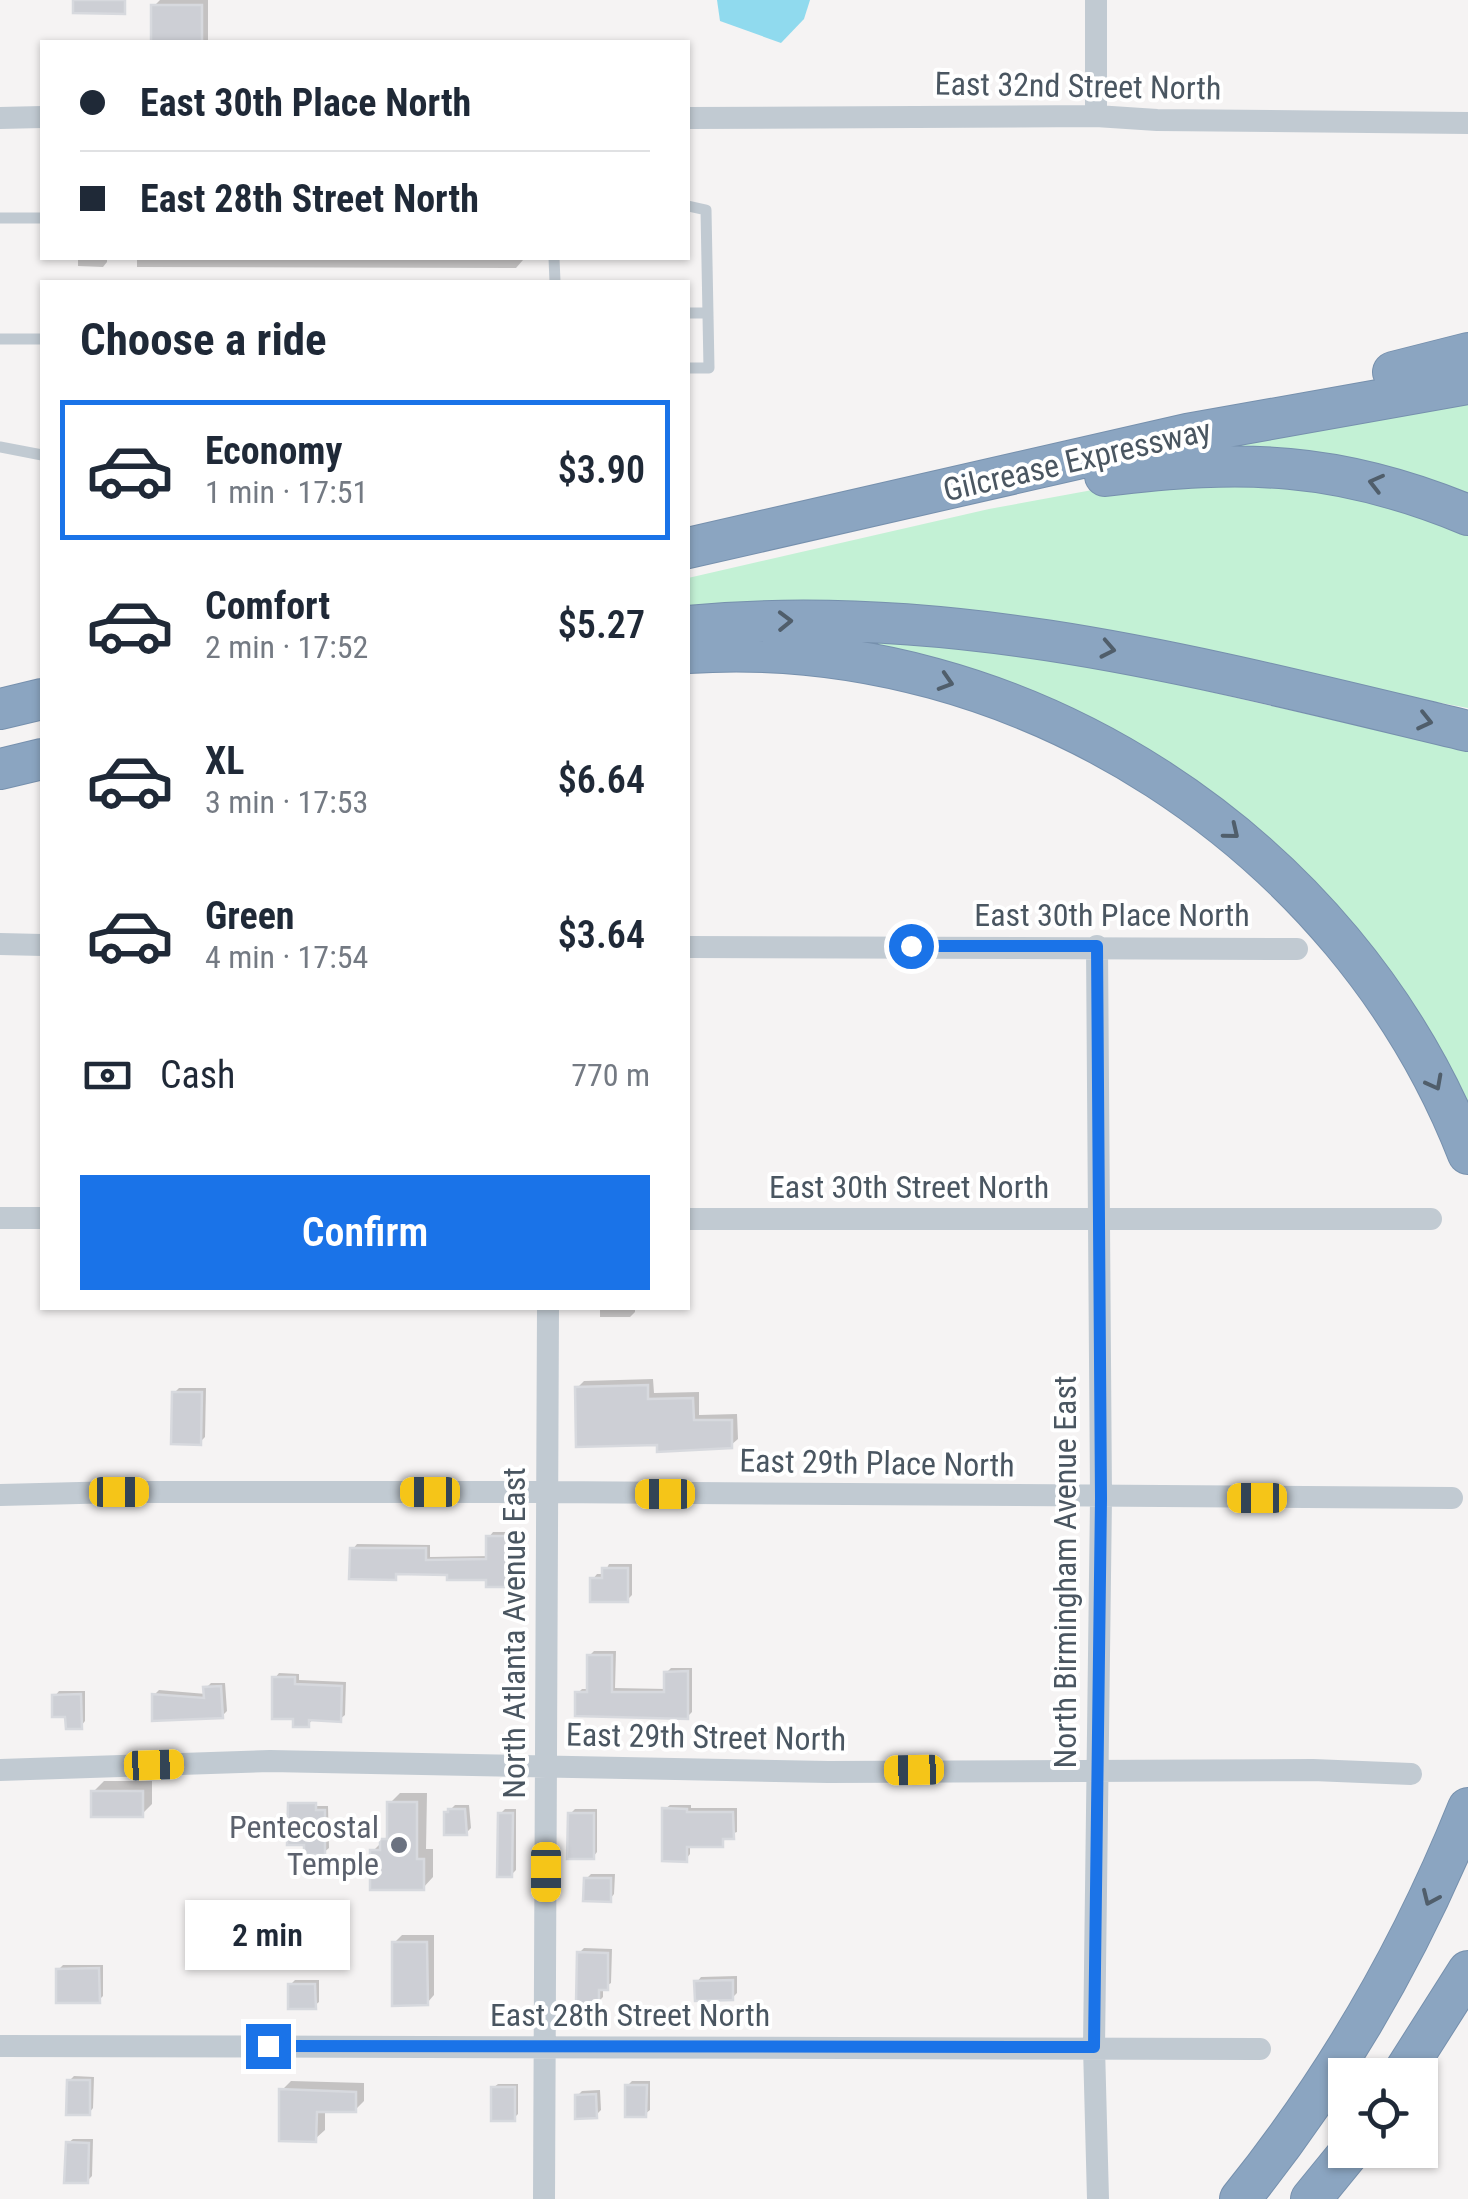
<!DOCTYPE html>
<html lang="en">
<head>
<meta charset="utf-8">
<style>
  :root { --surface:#fff; --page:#f6f6f7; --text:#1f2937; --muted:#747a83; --line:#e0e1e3; --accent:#1a73e8 }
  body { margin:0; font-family:"Roboto Condensed",sans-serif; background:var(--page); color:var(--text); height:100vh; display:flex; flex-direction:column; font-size:38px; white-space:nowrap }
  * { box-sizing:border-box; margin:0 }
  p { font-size:32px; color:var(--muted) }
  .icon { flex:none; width:55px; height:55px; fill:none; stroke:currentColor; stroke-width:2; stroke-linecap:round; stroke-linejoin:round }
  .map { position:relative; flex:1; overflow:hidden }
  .details { position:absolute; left:40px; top:280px; width:650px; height:1030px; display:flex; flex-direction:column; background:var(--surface); border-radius:0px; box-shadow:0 2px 8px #0004 }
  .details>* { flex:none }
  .guide { position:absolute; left:40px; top:40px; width:650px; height:220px; border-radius:0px; box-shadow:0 2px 8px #0004; display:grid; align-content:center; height:220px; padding:0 40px; background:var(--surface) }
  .controls { position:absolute; left:1328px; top:2058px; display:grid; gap:20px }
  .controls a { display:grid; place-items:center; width:110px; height:110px; border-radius:0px; background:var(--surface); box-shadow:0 2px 8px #0004; font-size:50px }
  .end { position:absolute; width:45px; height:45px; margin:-22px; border:12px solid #1a73e8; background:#fff; box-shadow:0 0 0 5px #fff }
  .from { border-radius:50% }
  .bubble { position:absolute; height:70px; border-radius:0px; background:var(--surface); box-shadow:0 2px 8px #0004; font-size:32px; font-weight:600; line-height:70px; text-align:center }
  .car { position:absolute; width:30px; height:60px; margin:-30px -15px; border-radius:12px; box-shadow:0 0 8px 2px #0007; background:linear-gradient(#f5c518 24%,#345 0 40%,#f5c518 0 76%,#345 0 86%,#f5c518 0) }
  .guide b { display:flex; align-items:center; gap:35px; height:95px; font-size:38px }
  .guide b+b { border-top:2px solid var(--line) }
  .guide i { width:25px; height:25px; background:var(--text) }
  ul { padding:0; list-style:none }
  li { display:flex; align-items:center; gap:30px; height:140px; margin:0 20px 15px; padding:0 20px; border:5px solid transparent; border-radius:0px }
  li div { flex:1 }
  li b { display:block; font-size:38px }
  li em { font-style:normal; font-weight:600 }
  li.selected { border-color:var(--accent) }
  li>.icon { width:90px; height:90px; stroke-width:1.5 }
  h2 { padding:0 40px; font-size:45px; line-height:120px }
  .pay { display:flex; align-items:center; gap:25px; height:110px; padding:0 40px; font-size:38px }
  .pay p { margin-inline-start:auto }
  .primary-button { display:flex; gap:20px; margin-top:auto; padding:20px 40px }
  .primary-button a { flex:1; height:115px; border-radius:0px; background:var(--accent); color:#fff; font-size:40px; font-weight:600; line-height:115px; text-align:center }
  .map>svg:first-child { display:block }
  .green { fill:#c3f1d5 }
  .water { fill:#90daee }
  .shadow { fill:#0003 }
  .building { fill:#cdcfd5; stroke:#d7d9de; stroke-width:2.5 }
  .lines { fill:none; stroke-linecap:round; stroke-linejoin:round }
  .motorway-casing { stroke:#7690ad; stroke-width:42 }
  .service { stroke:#c1cad2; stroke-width:11 }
  .minor { stroke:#c1cad2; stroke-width:22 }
  .motorway { stroke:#8ba5c1; stroke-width:40 }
  .oneway { stroke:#505e6b }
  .route { stroke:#1a73e8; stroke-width:12 }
  .worship-dot { fill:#6b7280; stroke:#fff; stroke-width:4 }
  .labels { text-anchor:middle; stroke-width:8; stroke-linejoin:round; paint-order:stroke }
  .street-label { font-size:32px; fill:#4a5661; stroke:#fff }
  .worship-label { font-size:32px; fill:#5b616d; stroke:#fff; text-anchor:end }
</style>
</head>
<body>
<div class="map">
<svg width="1468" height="2199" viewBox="0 0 1468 2199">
  <rect width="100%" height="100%" fill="#f5f3f3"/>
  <path class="green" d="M1468 395V500L1190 446Z
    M1147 480 1328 483 1468 529V708L1403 696 688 612V578L989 509Z
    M853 640 940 644 1107 668 1468 751V1128L1195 791 854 650Z"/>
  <path class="water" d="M717 0H810L804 19 781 43 720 21Z"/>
  <path class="shadow" d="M160 0H208V42H153L154 6Z
    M78 258H107V262L103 267 78 266Z
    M137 258H523V260L516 268 137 267Z
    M600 1308H635V1312L630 1317H600Z
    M653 1379 654 1393 699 1392V1415L737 1414 738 1439 731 1445 660 1442 577 1388 584 1381Z
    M179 1388H206L205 1437 200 1442 174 1393Z
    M493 1532H513V1567H522L523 1580 518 1584 449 1572H400L395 1577 353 1549 357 1544 430 1545V1557L489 1556V1537Z
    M609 1564H632V1595L627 1600 593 1579 597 1574H604Z
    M594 1651H616L615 1688 666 1689V1673L671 1668H692V1712L687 1717 578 1693 582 1689H589V1656Z
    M279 1673 299 1674V1680L346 1682 345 1715 340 1719 312 1720 308 1725 296 1717 275 1678Z
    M211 1683H225L227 1711 222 1716 154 1695 159 1690 206 1694V1688Z
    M59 1691H85V1721L81 1726 55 1696Z
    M104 1781H152V1804L142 1814 93 1792Z
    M400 1793H427L426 1849H433V1877L423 1888 373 1851 390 1834V1803Z
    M455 1805H469L471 1828 466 1833 447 1813Z
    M670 1805H691V1808H737V1832L726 1836 722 1845H690V1854L686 1859 665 1809Z
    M291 1806H328L329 1848 324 1852Z
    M505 1809H516V1870L511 1875 500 1814Z
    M575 1809H597V1852L593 1857 570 1814Z
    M591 1874H615L614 1894 610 1899 586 1879Z
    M402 1935H434V1995L427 2003 394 1943Z
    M584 1948 612 1949 611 1983 603 1988V1997L598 2002 579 1953Z
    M63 1965H103V1996L99 2000 58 1970Z
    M737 1976V1993L732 1998 697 1982 701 1977Z
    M295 1980H319V2002L314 2006 290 1985Z
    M74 2076 94 2077 93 2108 89 2113 69 2081Z
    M291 2081 364 2083V2101L355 2110H325V2130L315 2139 282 2090Z
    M632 2081H650V2110L645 2114 627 2086Z
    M498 2084H518V2114L514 2118 493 2088Z
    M600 2090 601 2110 596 2115 577 2096 582 2091Z
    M73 2139H93L92 2176 87 2181 68 2143Z"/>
  <path class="building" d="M73 0H125V14L73 13Z
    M151 5H202V42H151Z
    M648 1385V1399L693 1398 694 1420H732V1448L657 1452V1445L576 1447 575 1387Z
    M172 1392H202L201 1445 171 1444Z
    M486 1536H509L510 1571H519V1587H486V1580H447V1575L396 1574V1580L349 1579 350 1548H426V1560L486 1559Z
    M602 1568H628V1602H590V1578H602Z
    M587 1655H612V1692H664V1672L688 1671V1719L575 1716V1692H587Z
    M272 1677H295V1684L342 1686 341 1722 309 1720V1727H293V1719H272Z
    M221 1686 223 1718 152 1721V1694L204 1698 203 1687Z
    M81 1694 82 1729H66L65 1717H52V1695Z
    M91 1791H143V1817H91Z
    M387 1802H417V1859H424V1890H370V1850H380V1839H387Z
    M288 1803H316V1810H325V1855H304V1845H287Z
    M662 1808 687 1809V1812H733L734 1839H723V1847H687V1862L662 1861Z
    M448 1809H465L467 1835H444V1812H448Z
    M498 1813H513L512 1877H497Z
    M568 1813H594V1859H567Z
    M584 1878H611V1902L583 1901Z
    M392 1942H427L428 2005 392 2006Z
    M577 1952 608 1953V1990H599V2004H576Z
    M99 1968 100 2003H56V1969Z
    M733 1980V2000L695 2001 694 1981Z
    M288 1984H315L316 2009H288Z
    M67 2080H90V2115H66Z
    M625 2085H647L646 2117H625Z
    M491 2087H515V2121H491Z
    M279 2089 356 2092V2112H317L316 2142 279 2141Z
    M596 2094 597 2118 575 2119V2095Z
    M66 2142 89 2143 88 2183H64Z"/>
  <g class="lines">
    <g class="motorway-casing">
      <path id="motorway" d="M1393 372 1468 353
        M1105 476C1242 459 1338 461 1468 515
        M688 548 1187 434 1468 384
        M688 626C954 600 1211 670 1468 731
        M688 653C1021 631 1347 843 1468 1154
        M0 709 42 699
        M0 769 42 759
        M1402 2075 1468 1971
        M1240 2199C1336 2080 1411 1950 1468 1808
        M1311 2199 1351 2150"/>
    </g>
    <path class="service" d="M688 206 706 210 709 368H688
      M0 218H42
      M554 258 555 282
      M688 313H707
      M0 339H42
      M0 447 42 455"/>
    <path class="minor" d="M1096 0V116
      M0 118 42 117
      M688 118 1096 116 1157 120 1468 123
      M0 944 42 945
      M1097 946 1101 1498 1094 2047 1098 2199
      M688 947 1297 949
      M0 1218H42
      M688 1219H1431
      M0 1495 119 1492H547L1452 1498
      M0 1770 270 1761 828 1772 1313 1770 1411 1774
      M0 2046 1260 2049
      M544 2199 548 1308"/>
    <use href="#motorway" class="motorway"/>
  </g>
  <defs><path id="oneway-chevron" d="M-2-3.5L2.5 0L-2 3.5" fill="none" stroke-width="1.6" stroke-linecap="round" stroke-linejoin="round" transform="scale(2.5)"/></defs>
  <g class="oneway">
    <use href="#oneway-chevron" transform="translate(1376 483) rotate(-166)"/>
    <use href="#oneway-chevron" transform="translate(785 621) rotate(-1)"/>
    <use href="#oneway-chevron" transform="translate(1108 649) rotate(11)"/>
    <use href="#oneway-chevron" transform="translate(946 682) rotate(17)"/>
    <use href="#oneway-chevron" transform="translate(1425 721) rotate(13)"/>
    <use href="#oneway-chevron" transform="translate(1232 832) rotate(39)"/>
    <use href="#oneway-chevron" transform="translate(1435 1083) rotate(62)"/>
    <use href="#oneway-chevron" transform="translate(1430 1898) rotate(114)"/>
  </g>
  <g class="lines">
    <path class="route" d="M268 2046 1094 2047 1101 1498 1097 946H911"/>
  </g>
  <circle class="worship-dot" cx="399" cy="1845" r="10"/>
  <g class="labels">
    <g class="street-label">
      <text transform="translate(1078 86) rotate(1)" y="11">East 32nd Street North</text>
      <text transform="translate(1077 460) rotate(-13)" y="11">Gilcrease Expressway</text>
      <text x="1112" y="926">East 30th Place North</text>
      <text x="909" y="1198">East 30th Street North</text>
      <text transform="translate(877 1463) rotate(1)" y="11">East 29th Place North</text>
      <text transform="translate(1065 1572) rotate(-90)" y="11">North Birmingham Avenue East</text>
      <text transform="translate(514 1633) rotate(-90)" y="11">North Atlanta Avenue East</text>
      <text transform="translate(706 1737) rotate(1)" y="11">East 29th Street North</text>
      <text x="630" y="2026">East 28th Street North</text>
    </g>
    <g class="worship-label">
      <text x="379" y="1838">Pentecostal<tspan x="379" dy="37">Temple</tspan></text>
    </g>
  </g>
</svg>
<div class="controls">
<a><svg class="icon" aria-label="locate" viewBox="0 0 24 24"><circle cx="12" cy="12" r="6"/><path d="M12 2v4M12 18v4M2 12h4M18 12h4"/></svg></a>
</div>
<i class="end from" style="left:911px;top:946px"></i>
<i class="end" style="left:268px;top:2046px"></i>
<div class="bubble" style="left:185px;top:1900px;width:165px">2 min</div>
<i class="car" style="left:119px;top:1492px;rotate:90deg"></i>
<i class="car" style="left:430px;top:1492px;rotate:270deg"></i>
<i class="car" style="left:665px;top:1494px;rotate:270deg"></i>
<i class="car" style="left:1257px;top:1498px;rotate:270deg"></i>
<i class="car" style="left:154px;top:1765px;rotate:88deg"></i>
<i class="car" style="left:914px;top:1770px;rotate:269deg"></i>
<i class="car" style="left:546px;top:1872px;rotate:180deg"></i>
<div class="guide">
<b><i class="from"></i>East 30th Place North</b>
<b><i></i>East 28th Street North</b>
</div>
<section class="details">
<h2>Choose a ride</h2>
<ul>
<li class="selected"><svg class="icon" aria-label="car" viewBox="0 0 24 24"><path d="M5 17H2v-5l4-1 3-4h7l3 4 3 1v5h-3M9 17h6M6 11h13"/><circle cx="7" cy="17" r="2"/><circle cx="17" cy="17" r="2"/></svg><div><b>Economy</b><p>1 min · 17:51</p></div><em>$3.90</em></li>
<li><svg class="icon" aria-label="car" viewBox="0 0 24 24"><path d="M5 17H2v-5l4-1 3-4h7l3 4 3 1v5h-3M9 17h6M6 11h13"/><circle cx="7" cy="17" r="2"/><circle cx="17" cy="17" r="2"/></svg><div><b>Comfort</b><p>2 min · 17:52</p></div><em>$5.27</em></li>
<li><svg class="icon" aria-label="car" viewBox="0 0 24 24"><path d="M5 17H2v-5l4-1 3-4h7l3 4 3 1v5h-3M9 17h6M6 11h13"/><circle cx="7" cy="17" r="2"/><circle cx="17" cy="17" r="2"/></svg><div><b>XL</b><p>3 min · 17:53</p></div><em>$6.64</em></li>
<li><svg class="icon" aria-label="car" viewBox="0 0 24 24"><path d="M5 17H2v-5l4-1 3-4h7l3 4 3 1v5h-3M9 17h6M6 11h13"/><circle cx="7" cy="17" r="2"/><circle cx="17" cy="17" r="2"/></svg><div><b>Green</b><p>4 min · 17:54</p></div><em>$3.64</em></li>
</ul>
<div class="pay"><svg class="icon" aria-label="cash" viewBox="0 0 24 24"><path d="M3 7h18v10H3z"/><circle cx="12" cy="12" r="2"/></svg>Cash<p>770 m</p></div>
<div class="primary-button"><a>Confirm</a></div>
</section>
</div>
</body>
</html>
